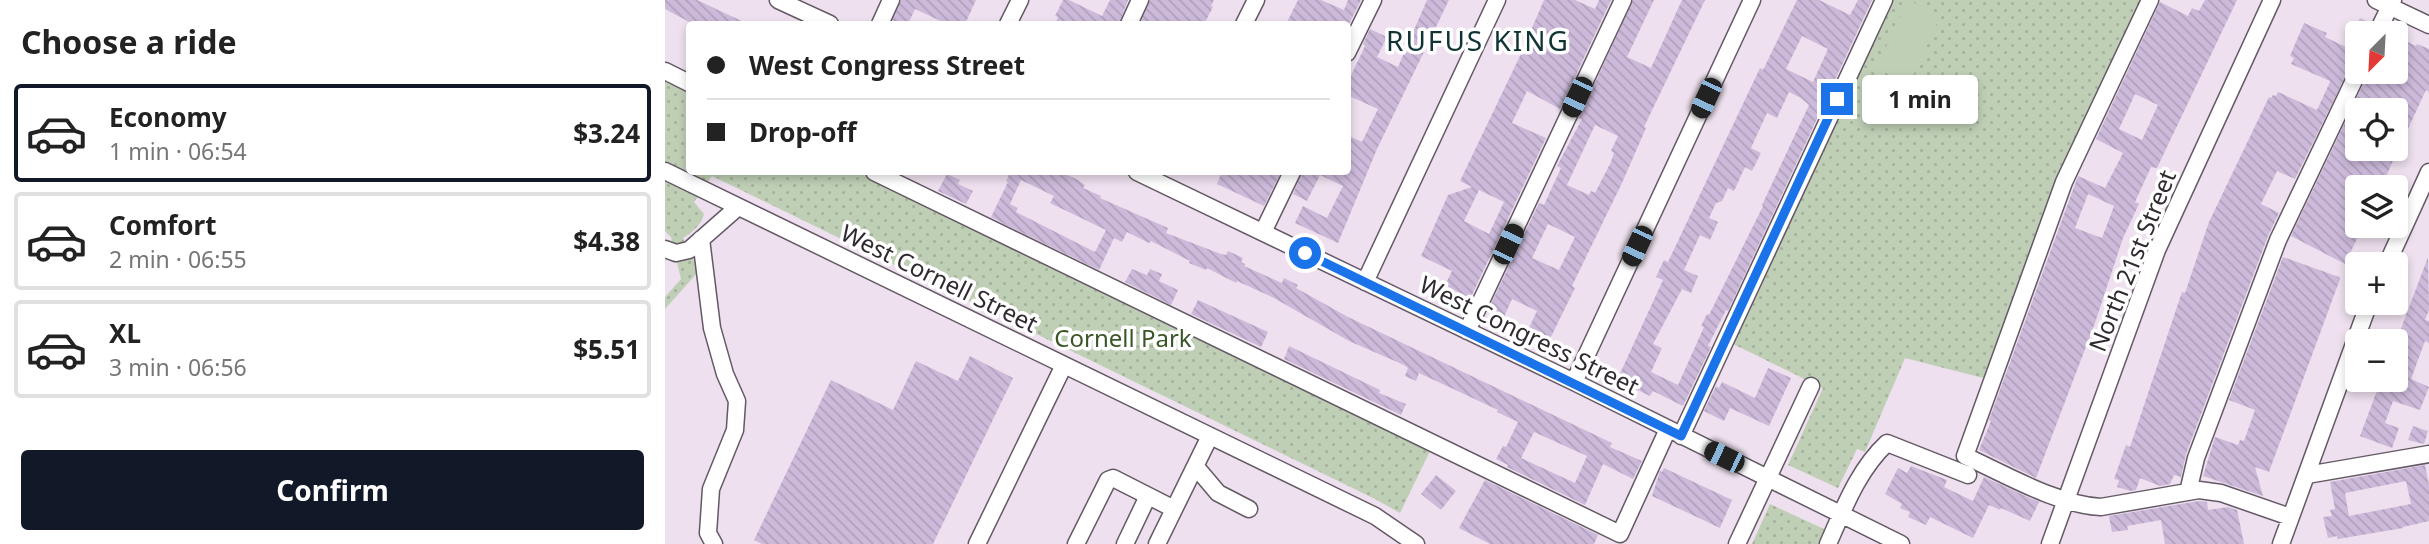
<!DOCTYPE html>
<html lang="en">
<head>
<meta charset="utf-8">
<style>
  :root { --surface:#fff; --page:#f2f2f2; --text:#222; --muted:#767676; --line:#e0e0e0; --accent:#111827 }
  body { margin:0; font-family:"Noto Sans",sans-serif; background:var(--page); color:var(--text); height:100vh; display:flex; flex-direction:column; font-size:26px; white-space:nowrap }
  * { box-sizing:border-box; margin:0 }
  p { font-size:23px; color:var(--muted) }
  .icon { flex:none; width:38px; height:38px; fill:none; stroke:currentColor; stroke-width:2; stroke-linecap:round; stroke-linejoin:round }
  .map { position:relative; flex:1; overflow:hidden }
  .sheet { display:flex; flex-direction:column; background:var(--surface); width:665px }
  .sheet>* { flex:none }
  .top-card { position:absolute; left:21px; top:21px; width:665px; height:154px; border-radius:7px; box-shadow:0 4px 10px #0003; display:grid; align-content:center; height:154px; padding:0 21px; background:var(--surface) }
  .needle { width:46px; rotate:204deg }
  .controls { position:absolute; left:1680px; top:21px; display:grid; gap:14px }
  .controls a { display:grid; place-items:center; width:63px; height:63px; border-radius:7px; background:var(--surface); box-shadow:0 4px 10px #0003; font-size:35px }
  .end { position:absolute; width:32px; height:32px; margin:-16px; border:9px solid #1a73e8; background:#fff; box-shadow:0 0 0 4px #fff }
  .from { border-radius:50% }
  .bubble { position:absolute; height:49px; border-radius:7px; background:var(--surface); box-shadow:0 4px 10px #0003; font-size:23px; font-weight:700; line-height:49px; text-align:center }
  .car { position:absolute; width:21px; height:42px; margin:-21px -10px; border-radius:9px; box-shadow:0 0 5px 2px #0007; background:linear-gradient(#222 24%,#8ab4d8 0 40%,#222 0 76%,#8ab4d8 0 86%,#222 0) }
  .top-card b { display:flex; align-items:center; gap:24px; height:66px; font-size:26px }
  .top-card b+b { border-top:2px solid var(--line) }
  .top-card i { width:18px; height:18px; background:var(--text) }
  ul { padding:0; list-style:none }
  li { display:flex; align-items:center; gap:21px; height:98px; margin:0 14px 10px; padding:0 7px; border:4px solid var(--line); border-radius:7px }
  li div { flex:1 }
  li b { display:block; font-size:26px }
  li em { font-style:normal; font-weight:700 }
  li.active { border-color:var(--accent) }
  li>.icon { width:63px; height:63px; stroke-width:1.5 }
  h2 { padding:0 21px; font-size:32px; line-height:84px }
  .cta { display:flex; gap:14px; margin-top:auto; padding:14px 21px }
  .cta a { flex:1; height:80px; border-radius:7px; background:var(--accent); color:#fff; font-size:28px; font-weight:700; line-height:80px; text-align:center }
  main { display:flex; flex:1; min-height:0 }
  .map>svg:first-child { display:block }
  .grass { fill:url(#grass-dots) }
  .pitch { fill:#bfcfb5 }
  .building { fill:url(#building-back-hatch); fill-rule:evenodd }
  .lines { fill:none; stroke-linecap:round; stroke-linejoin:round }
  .minor-casing { stroke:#645965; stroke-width:19 }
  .minor { stroke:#fff; stroke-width:16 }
  .route { stroke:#1a73e8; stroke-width:9 }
  .labels { text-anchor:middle; stroke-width:7; stroke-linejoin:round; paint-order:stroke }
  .street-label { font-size:24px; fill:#2f2a2f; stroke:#fff }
  .park-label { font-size:24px; fill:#3b5626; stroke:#fff }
  .quarter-label { font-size:28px; letter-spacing:2px; fill:#103334; stroke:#fff }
</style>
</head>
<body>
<main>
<section class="sheet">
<h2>Choose a ride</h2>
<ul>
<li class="active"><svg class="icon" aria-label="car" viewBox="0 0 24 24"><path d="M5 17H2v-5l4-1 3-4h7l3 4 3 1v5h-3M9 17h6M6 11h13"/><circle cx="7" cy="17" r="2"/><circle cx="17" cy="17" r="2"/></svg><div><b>Economy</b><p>1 min · 06:54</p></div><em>$3.24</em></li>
<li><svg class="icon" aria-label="car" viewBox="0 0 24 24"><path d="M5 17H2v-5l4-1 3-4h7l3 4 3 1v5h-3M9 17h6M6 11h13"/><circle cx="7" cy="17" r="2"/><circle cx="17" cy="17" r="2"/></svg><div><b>Comfort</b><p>2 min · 06:55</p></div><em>$4.38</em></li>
<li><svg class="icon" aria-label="car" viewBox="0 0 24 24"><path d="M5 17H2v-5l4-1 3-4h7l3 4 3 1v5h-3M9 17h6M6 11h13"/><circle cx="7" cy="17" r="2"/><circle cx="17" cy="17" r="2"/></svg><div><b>XL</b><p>3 min · 06:56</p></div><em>$5.51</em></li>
</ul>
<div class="cta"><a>Confirm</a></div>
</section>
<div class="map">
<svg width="1764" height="544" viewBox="0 0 1764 544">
  <defs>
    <pattern id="grass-dots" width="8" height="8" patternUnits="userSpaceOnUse" patternTransform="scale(1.75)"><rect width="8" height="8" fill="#bfcfb5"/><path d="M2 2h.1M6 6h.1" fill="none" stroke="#a4b29c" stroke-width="1.8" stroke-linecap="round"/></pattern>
    <pattern id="building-back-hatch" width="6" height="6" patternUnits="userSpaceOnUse" patternTransform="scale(1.75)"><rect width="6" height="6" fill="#cdbadb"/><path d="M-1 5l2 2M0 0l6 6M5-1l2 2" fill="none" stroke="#b0a0bc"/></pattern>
  </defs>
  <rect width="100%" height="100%" fill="#eee0ee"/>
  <path class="grass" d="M1227 0H1480L1322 379 1240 358 1200 452 1192 449 1173 488 1123 465 1158 388 1066 343Z
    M0 78 24 90V172H192L765 451 735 513 710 499 47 176 29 202 39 214C36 226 27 232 18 238L34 271 0 309V297L16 279 6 237 0 231Z
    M1105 504 1161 530 1154 544H1087Z"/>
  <path class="pitch" d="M1243 0 1276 15 1244 84 1211 68Z"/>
  <path class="building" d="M0 0H32L83 24H28L0 9Z
    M236 0H311L300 24H282L250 9 243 24H226Z
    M398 0H404L437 16 445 0H463L454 24H390L393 17 390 16Z
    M485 0H549L546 6 548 7 539 24H475Z
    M633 0H656L679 10 683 0H696L682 28V24H621Z
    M762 0H784L712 149 673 243 630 223 638 206 662 218 678 186 655 175 642 201 628 194 637 172H682V135L697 142 713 109 682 95V84L700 46 698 44 705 29 722 37 712 57 733 67Z
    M879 0H910L930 9 934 0H946L895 109 862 91 847 123 881 138 805 299 780 285 787 271 756 256 783 195 807 187 795 181 854 58ZM814 190 839 202 824 234 799 221Z
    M968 0H989L962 57 986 68 1017 0H1040L979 127 981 128 957 183 907 286 910 288 883 343 862 332 872 311 847 299 839 317 825 311 824 308 874 203 879 205 896 168 892 166 917 119 914 118ZM930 125 953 136 946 151 949 153 946 162 930 193 926 191 924 195 902 185ZM883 224 910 237 894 270 867 258Z
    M1132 0H1154L1185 15 1193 0H1207L1063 311 1061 310 1043 346 1046 347 1018 406 988 391 985 396 952 380 998 280 991 277 999 260 1003 262 1095 68 1098 70ZM1137 36 1163 49 1148 82 1121 69ZM1124 92 1136 98 1144 105 1097 205 1098 206 1044 315 1042 314 1036 326 1039 327 1013 385 986 372 997 348 988 344 1017 289 1026 293 1033 276 1019 270 1035 235 1045 240 1053 222 1044 218 1051 203 1057 201 1063 188 1069 191 1080 167 1087 171 1096 153 1086 148 1102 113 1112 118Z
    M1540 0H1572L1492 168 1486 167 1470 202 1474 204 1458 238 1430 323 1371 478 1314 450 1326 421 1324 420 1413 176 1440 188 1458 153 1431 139 1495 2 1523 16 1527 8 1534 11ZM1470 94 1493 105 1477 140 1454 129ZM1423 194 1449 206 1437 238 1410 228Z
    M1695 18 1705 23 1702 33H1692V53L1630 179 1612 171 1596 204 1614 213 1603 236 1521 454 1516 477 1509 475 1505 484 1495 486 1475 478 1471 490 1465 491 1452 487 1454 480 1449 479 1461 445 1465 447 1517 292 1520 293 1544 222 1604 97 1606 98 1608 95 1611 96 1613 92 1652 110 1664 84 1665 81 1626 64 1629 58 1625 56 1639 23 1662 33 1660 37 1681 47Z
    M1731 36 1751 46 1752 44 1764 49V92L1761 90 1716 187H1692V226H1698L1680 264 1626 236 1703 74 1725 84 1731 72ZM1692 110H1731V149H1681L1692 125Z
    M338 172H396L413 180 420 185 418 188 436 196 435 198 503 228 501 233 556 254 561 255 563 251 578 258 576 262 580 264 579 266 617 283 619 278 633 285 631 288 683 317 947 443 945 447 977 461 968 479 938 464 920 505 842 467 843 465 831 459 838 446 841 447 853 422 832 412 833 410 754 373 751 381 740 376 743 368 739 365 684 341 609 298 572 281 571 283 542 268 541 270 524 263 525 261 486 241 484 243 462 232 457 242 449 238 434 270 343 226 326 217 343 182 341 181 344 175ZM356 180 389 196 385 203 441 230 430 252 351 212 353 208 345 204ZM869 432 922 456 910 483 856 458Z
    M557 172H616L599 206 552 184Z
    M282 174 295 180 293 184 308 191 301 204 273 191Z
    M1618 257 1674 277 1675 279 1604 472 1590 467 1598 496 1538 476 1550 437 1573 445 1575 440 1579 441 1590 410 1564 400Z
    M1763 257 1764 310 1760 320 1764 321V343L1760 341 1746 379 1764 387 1755 410 1728 401 1720 423 1734 428 1727 448 1695 436 1716 380H1731V342Z
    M467 269 482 275 485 269 497 274 494 281 513 290 506 305 460 282Z
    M533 300 603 332 596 347 526 314Z
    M624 346 715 390 714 393 741 404 736 415 619 359Z
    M305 356 348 378 268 544H97L89 540 166 380 228 410 251 361 293 381Z
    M1103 368 1126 378 1104 426 1065 408 1059 421 1039 411 1051 386 1054 388 1057 382 1090 398Z
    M1748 426 1763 431 1759 444 1743 440Z
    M1760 465 1764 485V521L1738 527V528L1673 539 1672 536 1663 538 1658 517 1667 516 1665 510 1670 509 1665 482ZM1741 481 1746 504 1684 516 1680 493Z
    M1246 466 1282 480 1279 487 1308 501 1319 477 1374 502 1365 521 1336 508 1335 510 1324 505 1308 538 1265 517 1261 525 1243 517 1245 512 1235 508 1237 504 1220 494 1233 468 1242 473Z
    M999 468 1067 500 1055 528 987 496 995 471 997 472Z
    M771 475 791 491 776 510 756 494Z
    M820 480 933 535 929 544H825L794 528Z
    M1534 501 1542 502 1543 510 1563 507 1572 510 1579 544H1500L1496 520 1462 526 1463 530 1447 532 1444 516Z"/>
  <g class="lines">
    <g class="minor-casing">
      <path id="minor" d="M113 0 165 24
        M1485 0 1399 182 1300 456C1340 474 1392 505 1436 507L1534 490 1556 493 1625 517
        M1711 0 1764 25
        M215 24 226 0
        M343 24 355 0
        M464 24 475 0
        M579 24 591 0
        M1712 33 1728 0
        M682 53 708 0
        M0 71 24 83
        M0 171 710 516 751 544
        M209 172 955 534 1003 429
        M472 172 909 382 1236 544
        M598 232 627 172
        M36 239 47 328 60 374 72 401 70 430 46 489 43 533 49 544
        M0 249 11 253 24 250 73 207
        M1722 264 1764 172
        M700 282 832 0
        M802 331 958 0
        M909 382 1087 0
        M1016 436 1219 0
        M531 467 553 493 584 509
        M1642 475 1764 454
        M1523 492 1531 458 1613 240 1693 72
        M312 544 399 365
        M411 544 443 480 448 478 509 509
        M460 544 483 496
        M492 544 545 436
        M1072 544 1146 386
        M1163 544C1179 508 1193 470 1222 443L1303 475
        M1385 544 1492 250 1607 0
        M1616 544 1704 303"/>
    </g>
    <use href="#minor" class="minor"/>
  </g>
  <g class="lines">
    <path class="route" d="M640 253 1016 436 1172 99"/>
  </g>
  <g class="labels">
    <g class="street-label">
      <text transform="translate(1468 261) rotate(-68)" y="8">North 21st Street</text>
      <text transform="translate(274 279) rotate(26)" y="8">West Cornell Street</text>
      <text transform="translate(864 336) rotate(26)" y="8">West Congress Street</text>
    </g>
    <g class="park-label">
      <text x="458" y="347">Cornell Park</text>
    </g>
    <g class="quarter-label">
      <text x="813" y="51">RUFUS KING</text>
    </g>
  </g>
</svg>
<div class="controls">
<a><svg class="needle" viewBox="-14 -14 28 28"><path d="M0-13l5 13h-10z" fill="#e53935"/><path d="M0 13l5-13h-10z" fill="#767676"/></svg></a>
<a><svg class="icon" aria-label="locate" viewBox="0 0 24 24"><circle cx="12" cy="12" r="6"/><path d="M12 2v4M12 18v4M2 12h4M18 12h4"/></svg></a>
<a><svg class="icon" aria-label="layers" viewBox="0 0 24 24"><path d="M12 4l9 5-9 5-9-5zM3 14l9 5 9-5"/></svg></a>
<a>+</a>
<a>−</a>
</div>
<i class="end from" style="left:640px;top:253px"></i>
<i class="end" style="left:1172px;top:99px"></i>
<div class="bubble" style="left:1197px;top:75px;width:116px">1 min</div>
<i class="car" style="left:912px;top:97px;rotate:205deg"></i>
<i class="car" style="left:1041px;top:98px;rotate:205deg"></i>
<i class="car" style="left:843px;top:244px;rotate:25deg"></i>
<i class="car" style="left:972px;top:246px;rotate:205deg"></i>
<i class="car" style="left:1059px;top:457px;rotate:296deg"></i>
<div class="top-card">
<b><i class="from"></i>West Congress Street</b>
<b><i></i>Drop-off</b>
</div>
</div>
</main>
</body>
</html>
